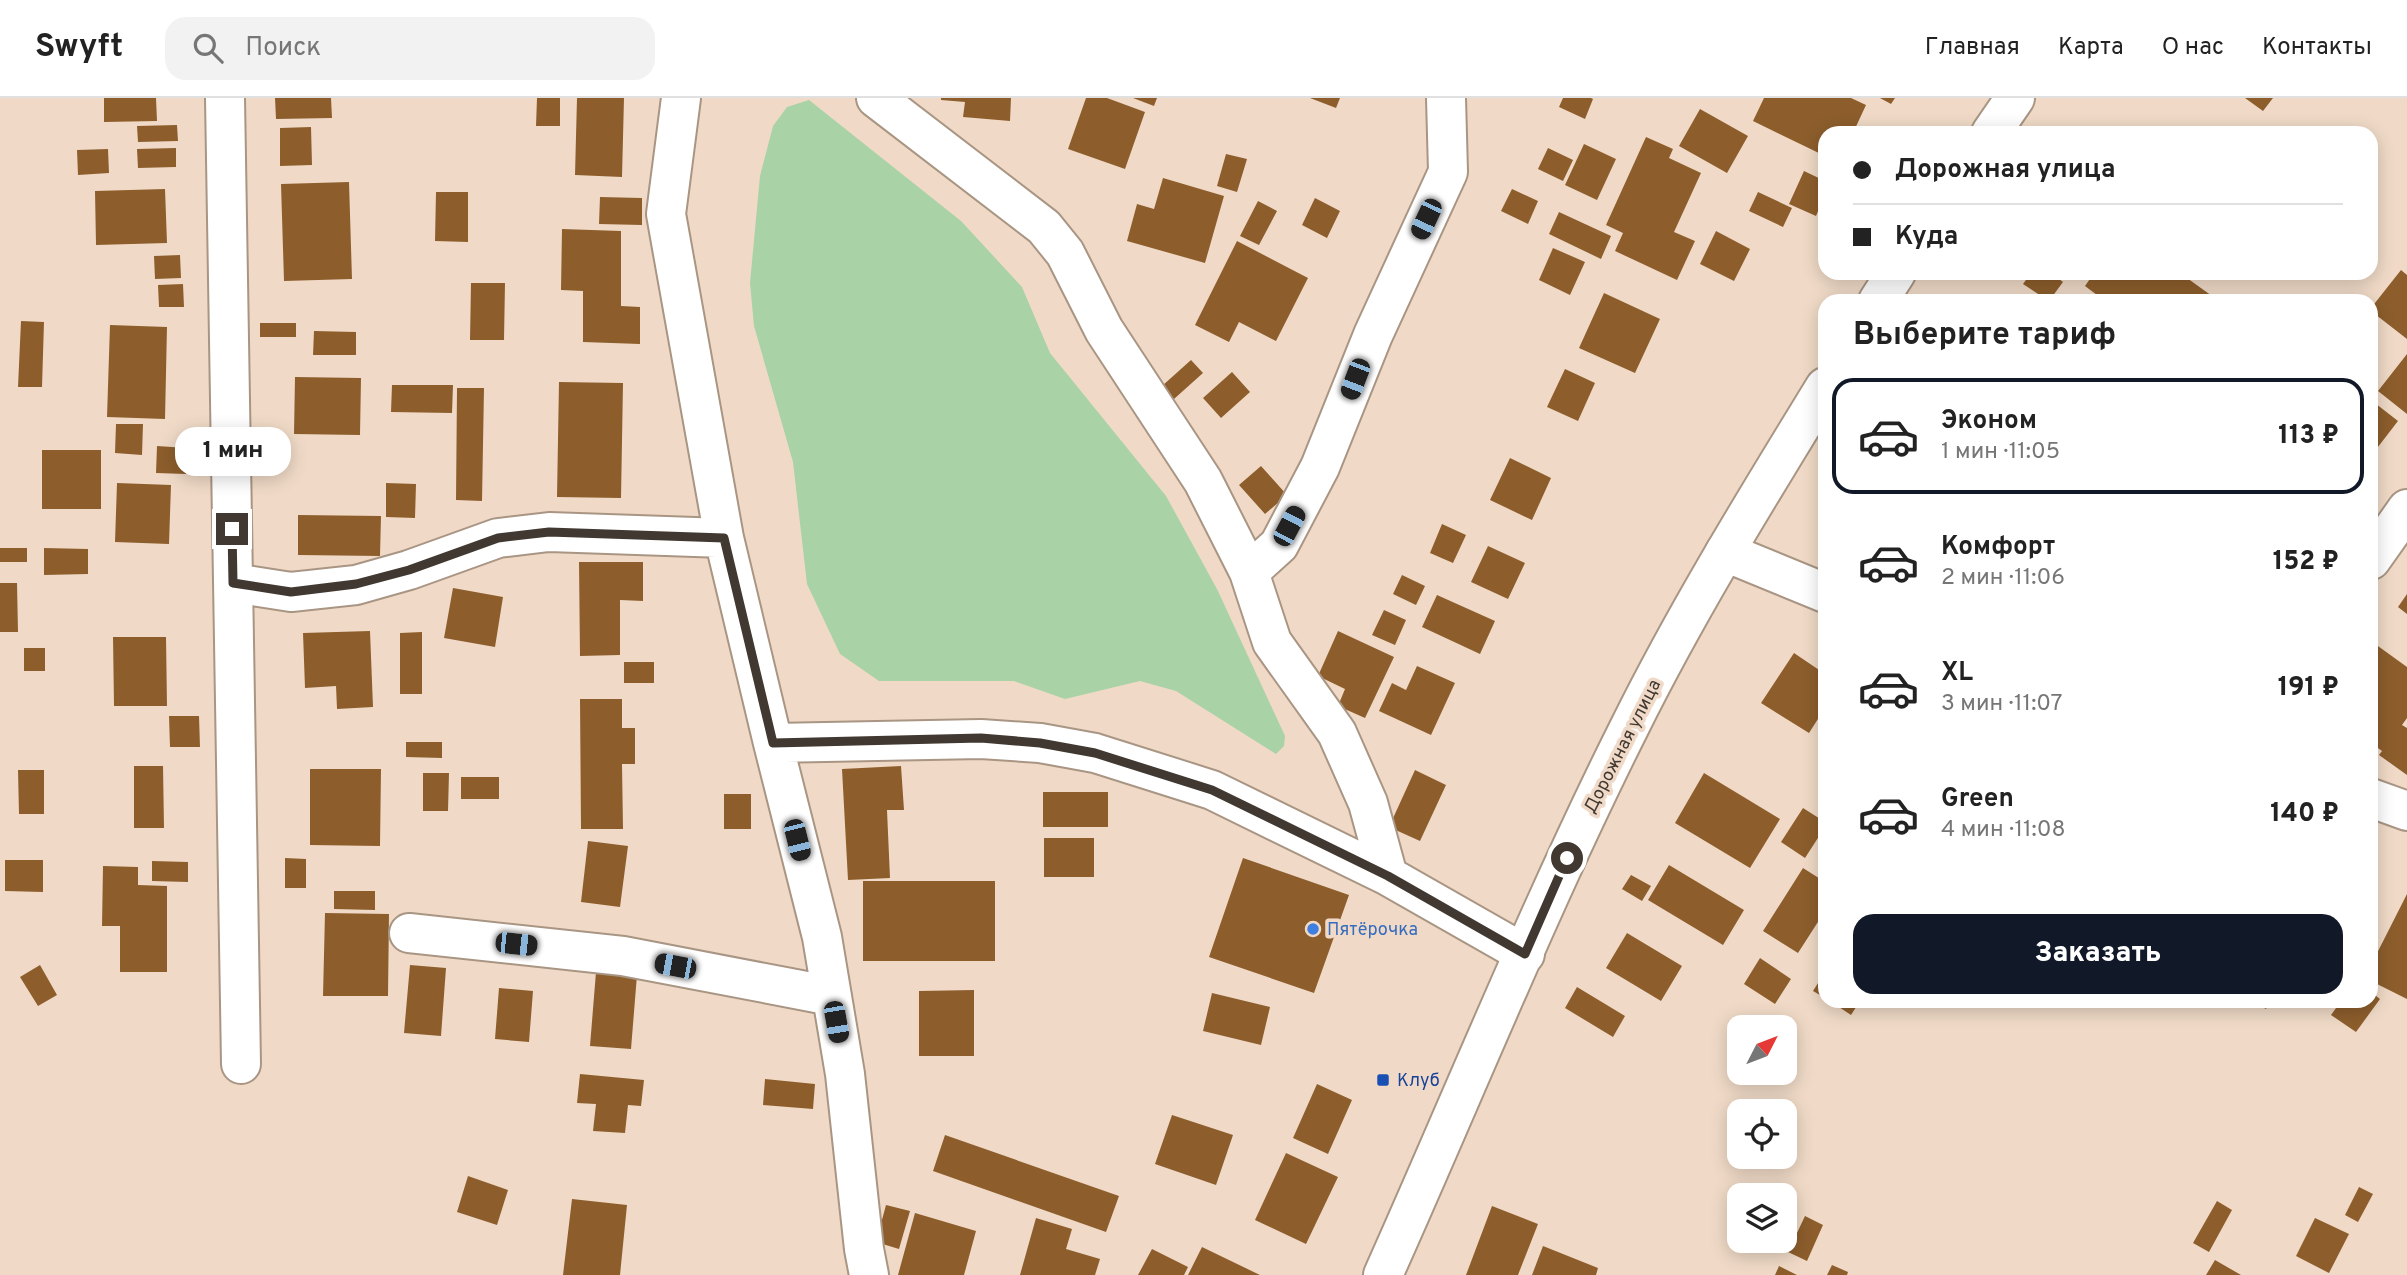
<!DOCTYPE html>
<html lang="ru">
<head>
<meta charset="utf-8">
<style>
  :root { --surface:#fff; --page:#f2f2f2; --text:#222; --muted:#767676; --line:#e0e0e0; --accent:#111827 }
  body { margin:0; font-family:Overpass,sans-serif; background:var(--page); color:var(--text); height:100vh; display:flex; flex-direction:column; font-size:26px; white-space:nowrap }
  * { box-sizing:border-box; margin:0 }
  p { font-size:23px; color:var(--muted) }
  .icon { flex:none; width:38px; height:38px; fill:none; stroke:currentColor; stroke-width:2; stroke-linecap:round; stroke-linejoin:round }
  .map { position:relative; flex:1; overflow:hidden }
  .sheet { position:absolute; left:1818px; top:196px; width:560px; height:714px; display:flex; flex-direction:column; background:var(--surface); border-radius:21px; box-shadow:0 4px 18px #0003 }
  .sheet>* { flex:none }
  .guide { position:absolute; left:1818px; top:28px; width:560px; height:154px; border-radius:21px; box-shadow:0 4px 18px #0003; display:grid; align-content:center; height:154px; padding:0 35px; background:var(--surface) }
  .needle { width:46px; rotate:48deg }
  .fabs { position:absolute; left:1727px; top:917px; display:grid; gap:14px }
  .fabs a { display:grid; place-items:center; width:70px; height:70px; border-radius:14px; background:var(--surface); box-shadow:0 4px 18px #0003; font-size:35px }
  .end { position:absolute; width:32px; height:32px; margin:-16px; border:9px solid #413931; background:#fff; box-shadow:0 0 0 4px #fff }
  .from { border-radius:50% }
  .bubble { position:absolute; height:49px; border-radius:21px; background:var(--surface); box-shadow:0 4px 18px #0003; font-size:23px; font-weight:800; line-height:49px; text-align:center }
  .car { position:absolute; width:21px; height:42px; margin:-21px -10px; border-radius:9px; box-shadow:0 0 5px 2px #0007; background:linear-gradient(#222 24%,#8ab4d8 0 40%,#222 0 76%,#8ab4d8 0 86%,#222 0) }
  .guide b { display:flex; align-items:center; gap:24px; height:66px; font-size:26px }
  .guide b+b { border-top:2px solid var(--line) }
  .guide i { width:18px; height:18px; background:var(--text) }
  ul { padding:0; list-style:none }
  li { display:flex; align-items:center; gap:21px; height:116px; margin:0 14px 10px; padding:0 21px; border:4px solid transparent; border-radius:21px }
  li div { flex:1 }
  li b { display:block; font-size:26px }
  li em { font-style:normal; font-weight:800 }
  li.on { border-color:var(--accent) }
  li>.icon { width:63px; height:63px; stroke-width:1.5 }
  h2 { padding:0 35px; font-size:32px; line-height:84px }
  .primary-button { display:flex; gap:14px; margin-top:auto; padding:14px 35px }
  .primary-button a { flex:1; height:80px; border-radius:21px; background:var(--accent); color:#fff; font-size:28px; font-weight:800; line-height:80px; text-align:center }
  header { display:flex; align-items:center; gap:42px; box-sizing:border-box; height:98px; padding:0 35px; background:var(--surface); border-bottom:2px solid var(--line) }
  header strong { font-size:33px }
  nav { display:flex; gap:38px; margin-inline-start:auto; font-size:24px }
  .search { width:490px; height:63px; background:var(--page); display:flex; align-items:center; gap:18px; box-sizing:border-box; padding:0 24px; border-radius:21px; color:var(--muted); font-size:26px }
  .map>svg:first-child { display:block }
  .green { fill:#a9d2a6 }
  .building { fill:#8d5e2c }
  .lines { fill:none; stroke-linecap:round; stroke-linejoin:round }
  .minor-casing { stroke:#a99583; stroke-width:42 }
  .major-casing { stroke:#a99583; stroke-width:42 }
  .minor { stroke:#fff; stroke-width:38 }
  .major { stroke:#fff; stroke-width:38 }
  .route { stroke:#413931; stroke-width:9 }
  .shop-dot { fill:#3f7fe0; stroke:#f0dac7; stroke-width:2.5 }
  .transit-dot { fill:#1a4fb4; stroke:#f0dac7; stroke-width:2.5 }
  .labels { text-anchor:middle; stroke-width:7; stroke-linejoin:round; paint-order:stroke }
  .street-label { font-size:18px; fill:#413931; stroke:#f0dac7 }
  .shop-label { font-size:18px; fill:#366cbe; stroke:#f0dac7; text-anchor:start }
  .transit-label { font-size:18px; fill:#164399; stroke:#f0dac7; text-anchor:start }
</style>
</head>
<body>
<header>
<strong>Swyft</strong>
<div class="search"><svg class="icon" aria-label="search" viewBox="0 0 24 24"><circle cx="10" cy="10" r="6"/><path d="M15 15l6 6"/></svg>Поиск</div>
<nav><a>Главная</a><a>Карта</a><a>О нас</a><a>Контакты</a></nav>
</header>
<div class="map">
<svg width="2407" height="1177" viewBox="0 0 2407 1177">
  <rect width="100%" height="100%" fill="#f0dac7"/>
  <path class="green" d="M809 2 961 123 1022 189 1050 255 1166 398 1217 491 1285 638 1284 648 1276 656 1176 593 1140 583 1065 601 1014 583H879L840 556 807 486 793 364 754 228 750 185 760 78 773 28 787 9Z"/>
  <path class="building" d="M104 0H156L157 23 104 24Z
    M275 0H331L332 20 276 21Z
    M537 0H560V28H536Z
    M577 0H624L622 79 575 77Z
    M941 0H1011L1010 23 963 19 965 4 941 2Z
    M1086 0H1107L1145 14 1125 71 1068 51Z
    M1133 0H1157L1154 8Z
    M1310 0H1340L1336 10Z
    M1563 0H1591L1593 1 1585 21 1559 9Z
    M1764 0H1851L1866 7 1853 35H1825V58L1753 23Z
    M1880 0H1895L1891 6Z
    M2245 0H2273L2263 13Z
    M1700 11 1748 38 1727 75 1679 48Z
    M177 27 178 43 138 44 137 28Z
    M311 29 312 67 280 68V30Z
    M1646 39 1673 51 1669 60 1701 75 1674 134 1695 143 1677 182 1615 153 1623 135 1606 127Z
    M1584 46 1616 61 1597 102 1565 87Z
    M176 50V69L138 70 137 51Z
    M1548 50 1573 62 1563 83 1538 71Z
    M108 51 109 75 78 77 77 52Z
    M1226 56 1247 61 1237 94 1217 88Z
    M1804 73 1825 83V97L1816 118 1789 106Z
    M1163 80 1224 98 1205 165 1127 143 1137 106 1154 111Z
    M349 84 352 181 284 183 281 86Z
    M165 91 167 145 96 147 95 93Z
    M1512 91 1538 103 1528 126 1501 113Z
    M436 94H468V144L435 143Z
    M1758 94 1792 110 1783 129 1749 113Z
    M600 99 642 100V127L599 126Z
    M1315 100 1340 113 1327 140 1302 127Z
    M1258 103 1277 113 1259 147 1240 138Z
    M1559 114 1611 138 1601 161 1549 136Z
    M562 131 621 133V208L640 209V246L583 244V193L561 192Z
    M1716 133 1750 151 1734 183 1700 166Z
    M1237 143 1308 180 1276 243 1239 224 1229 244 1195 227Z
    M1553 150 1585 164 1570 197 1539 182Z
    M180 157 181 180 155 181 154 158Z
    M2401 172 2407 177V241L2371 213V210Z
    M2031 175H2051L2063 184 2049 203 2023 186Z
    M2094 175H2180L2219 203H2105L2085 188Z
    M471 185H505L504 242H470Z
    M183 186 184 209H159L158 187Z
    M1604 195 1660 221 1635 275 1579 250Z
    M21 223 44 224 42 289H18Z
    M260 225H296V239H260Z
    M110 227 167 229 165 321 107 319Z
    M314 233 356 234V257H313Z
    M2407 256V316L2378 293Z
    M1191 262 1203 275 1174 301 1162 288Z
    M1565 271 1595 285 1578 323 1547 309Z
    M1232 274 1250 294 1221 320 1203 300Z
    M295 279 361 280 360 337 294 336Z
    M559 284 623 285 621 400 557 399Z
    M392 287H453L452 315 391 314Z
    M457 290H484L482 403 456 402Z
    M2371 302 2398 323 2371 358Z
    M116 326H143L142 357 115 355Z
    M157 348 187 350 186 376 156 375Z
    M42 352H101V411H42Z
    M1510 360 1551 380 1532 422 1490 402Z
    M1261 368 1287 397 1265 416 1239 387Z
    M117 385 171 387 169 446 115 444Z
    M386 385 416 386 415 420 386 419Z
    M298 417 381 418 380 458 298 457Z
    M1442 426 1466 437 1453 465 1430 455Z
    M1488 448 1525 465 1508 501 1471 484Z
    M0 450H27V464H0Z
    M44 450 88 451V476L44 477Z
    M579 464H643V503L620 502V557L580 558Z
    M1402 477 1425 488 1416 507 1393 496Z
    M0 485H17L18 534H0Z
    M453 490 503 499 495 549 444 540Z
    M2407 496V516L2398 509Z
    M1437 497 1495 523 1480 556 1422 529Z
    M1384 512 1406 522 1395 547 1372 537Z
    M370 533 373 609 337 611 336 588 305 590 303 535Z
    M1338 533 1394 559 1365 620 1338 608 1345 591 1318 578Z
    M422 534V596H400V535Z
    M113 539H166L167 608H114Z
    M2371 543 2407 569V620L2402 627 2407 630V677L2379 657 2382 653 2371 645Z
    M24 550H45V573H24Z
    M1794 555 1825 576V610L1809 635 1761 605Z
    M624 564H654V585H624Z
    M1417 568 1455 585 1431 637 1379 613 1392 585 1406 592Z
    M580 601H622V630H635V666H622L623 731H581Z
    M169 618H199L200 649H170Z
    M406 644H442V660L406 659Z
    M134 668H163L164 730H134Z
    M901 668 904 712H887L890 780 848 782 842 671Z
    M310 671H381L380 748 310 747Z
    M18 672H44V716H19Z
    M1415 672 1446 687 1420 743 1389 729Z
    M423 675H449L448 713H423Z
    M1704 675 1780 721 1750 770 1675 725Z
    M461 679H499V701H461Z
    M1043 694H1108V729H1043Z
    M724 696H751V731H724Z
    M1803 710 1825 724V729L1805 760 1781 744Z
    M1044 740H1094V779H1044Z
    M588 743 628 748 620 809 581 804Z
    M285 760 306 761V790H285Z
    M1243 760 1349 797 1314 895 1209 859Z
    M5 762H43V794L5 793Z
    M152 763 188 764V784L152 783Z
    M1669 767 1744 812 1723 847 1648 802Z
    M103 768 138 769V787L167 788V874H120V828H102Z
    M1803 770 1825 784V813L1798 855 1763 833Z
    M1631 777 1651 788 1642 803 1622 791Z
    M863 783H995V863H863Z
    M334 793H375V812L334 811Z
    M2407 796V901L2371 883V867Z
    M325 815 389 816 388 898H323Z
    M1627 835 1682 868 1661 903 1606 870Z
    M1760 860 1791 881 1775 906 1744 886Z
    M40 867 57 897 38 908 20 879Z
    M410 867 446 870 441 938 404 935Z
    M596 874 637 877 631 951 590 948Z
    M1825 874V900L1813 893Z
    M1577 889 1625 918 1613 939 1565 910Z
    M499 890 533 893 529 944 495 941Z
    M974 892V958H919V893Z
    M2371 894 2380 901 2356 934 2331 917 2341 903H2371Z
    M1212 895 1270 909 1261 947 1203 933Z
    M1830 903H1860L1851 917Z
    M2251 903H2270L2266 911Z
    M580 976 644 982 641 1008 628 1007 625 1035 593 1033 596 1006 577 1005Z
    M765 981 815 986 813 1011 763 1007Z
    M1317 986 1352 1002 1328 1056 1293 1040Z
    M1172 1017 1233 1037 1216 1087 1155 1066Z
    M945 1037 1119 1098 1106 1134 933 1073Z
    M1286 1055 1338 1079 1306 1146 1255 1122Z
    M468 1078 508 1092 497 1127 457 1114Z
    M2359 1089 2373 1096 2358 1124 2345 1117Z
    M572 1101 627 1107 620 1177H563Z
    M2217 1103 2232 1112 2209 1154 2193 1145Z
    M886 1107 910 1113 899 1151 876 1144Z
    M1492 1108 1538 1126 1518 1177H1466Z
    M915 1115 976 1133 964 1177H898Z
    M1805 1118 1823 1127 1807 1163 1788 1154Z
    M1036 1120 1072 1131 1066 1151 1100 1161 1095 1177H1020Z
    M2315 1120 2349 1136 2329 1175 2296 1158Z
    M1543 1148 1598 1170 1596 1177H1532Z
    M1202 1149 1260 1177H1188Z
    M1152 1151 1188 1169 1184 1177H1138Z
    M2215 1162 2241 1177H2206Z
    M1832 1167 1848 1174 1847 1177H1827Z
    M1779 1168 1797 1177H1775Z"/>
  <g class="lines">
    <g class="minor-casing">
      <path id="minor" d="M225 0 241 966
        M681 0 666 116 724 440 773 645 981 641 1040 645 1095 655 1212 692 1388 778 1525 856
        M876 0 1044 129 1065 155 1104 232 1203 383 1249 474 1272 544 1337 635 1368 705 1388 778
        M1725 454 1825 495
        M2371 462 2407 411
        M1249 474 1279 447 1320 369 1373 237 1448 74 1446 0
        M233 485 291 494 356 487 409 472 498 440 549 434 724 440
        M773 645 822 839 845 976 864 1151 869 1177
        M2371 700 2407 713
        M409 835 623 858 832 898"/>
    </g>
    <g class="major-casing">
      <path id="major" d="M1991 35 2015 0
        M1878 203 1896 175
        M1383 1177C1465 994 1540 807 1630 628 1688 511 1757 400 1825 289"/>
    </g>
    <use href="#minor" class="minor"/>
    <use href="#major" class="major"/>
  </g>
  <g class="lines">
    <path class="route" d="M232 431 233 485 291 494 356 486 409 472 498 440 549 434 724 440 773 645 981 640 1040 645 1095 655 1212 692 1388 778 1525 856 1567 760"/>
  </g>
  <circle class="shop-dot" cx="1313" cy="831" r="7"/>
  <rect class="transit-dot" x="1376" y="975" width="14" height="14" rx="3.5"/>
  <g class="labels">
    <g class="street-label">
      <text transform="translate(1622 648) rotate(-63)" y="6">Дорожная улица</text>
    </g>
    <g class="shop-label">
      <text x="1327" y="837">Пятёрочка</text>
    </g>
    <g class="transit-label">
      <text x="1397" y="988">Клуб</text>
    </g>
  </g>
</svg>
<div class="fabs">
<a><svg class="needle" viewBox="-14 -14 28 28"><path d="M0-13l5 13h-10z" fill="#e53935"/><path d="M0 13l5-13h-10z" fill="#767676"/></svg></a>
<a><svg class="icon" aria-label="locate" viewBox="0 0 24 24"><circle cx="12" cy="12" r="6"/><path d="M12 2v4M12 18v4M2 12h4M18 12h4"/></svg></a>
<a><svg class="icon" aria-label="layers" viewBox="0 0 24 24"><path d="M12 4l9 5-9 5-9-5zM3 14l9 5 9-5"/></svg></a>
</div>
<i class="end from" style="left:1567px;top:760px"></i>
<i class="end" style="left:232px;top:431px"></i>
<div class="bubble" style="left:175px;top:329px;width:116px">1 мин</div>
<i class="car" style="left:1426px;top:121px;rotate:205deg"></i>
<i class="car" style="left:1355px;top:281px;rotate:201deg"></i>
<i class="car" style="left:1289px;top:428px;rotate:28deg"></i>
<i class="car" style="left:797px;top:742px;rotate:166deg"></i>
<i class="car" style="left:516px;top:846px;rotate:96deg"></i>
<i class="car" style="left:675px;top:868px;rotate:281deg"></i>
<i class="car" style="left:836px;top:924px;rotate:170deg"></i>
<div class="guide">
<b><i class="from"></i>Дорожная улица</b>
<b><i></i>Куда</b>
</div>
<section class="sheet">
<h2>Выберите тариф</h2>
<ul>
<li class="on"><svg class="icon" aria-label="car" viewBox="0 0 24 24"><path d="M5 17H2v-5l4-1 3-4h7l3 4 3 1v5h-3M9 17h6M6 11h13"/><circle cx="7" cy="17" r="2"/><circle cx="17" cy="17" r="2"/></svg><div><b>Эконом</b><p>1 мин · 11:05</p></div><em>113 ₽</em></li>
<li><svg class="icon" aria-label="car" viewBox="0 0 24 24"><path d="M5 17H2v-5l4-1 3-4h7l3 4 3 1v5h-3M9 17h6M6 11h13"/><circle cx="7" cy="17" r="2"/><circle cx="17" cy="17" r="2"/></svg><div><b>Комфорт</b><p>2 мин · 11:06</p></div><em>152 ₽</em></li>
<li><svg class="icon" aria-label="car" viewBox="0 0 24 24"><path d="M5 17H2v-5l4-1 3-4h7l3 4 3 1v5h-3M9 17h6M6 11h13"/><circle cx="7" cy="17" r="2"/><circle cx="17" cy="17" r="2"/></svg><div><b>XL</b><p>3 мин · 11:07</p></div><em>191 ₽</em></li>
<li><svg class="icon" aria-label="car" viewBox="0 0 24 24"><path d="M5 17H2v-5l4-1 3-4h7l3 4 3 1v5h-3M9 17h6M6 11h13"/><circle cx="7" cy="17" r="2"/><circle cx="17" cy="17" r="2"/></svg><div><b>Green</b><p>4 мин · 11:08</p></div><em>140 ₽</em></li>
</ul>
<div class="primary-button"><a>Заказать</a></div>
</section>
</div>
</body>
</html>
